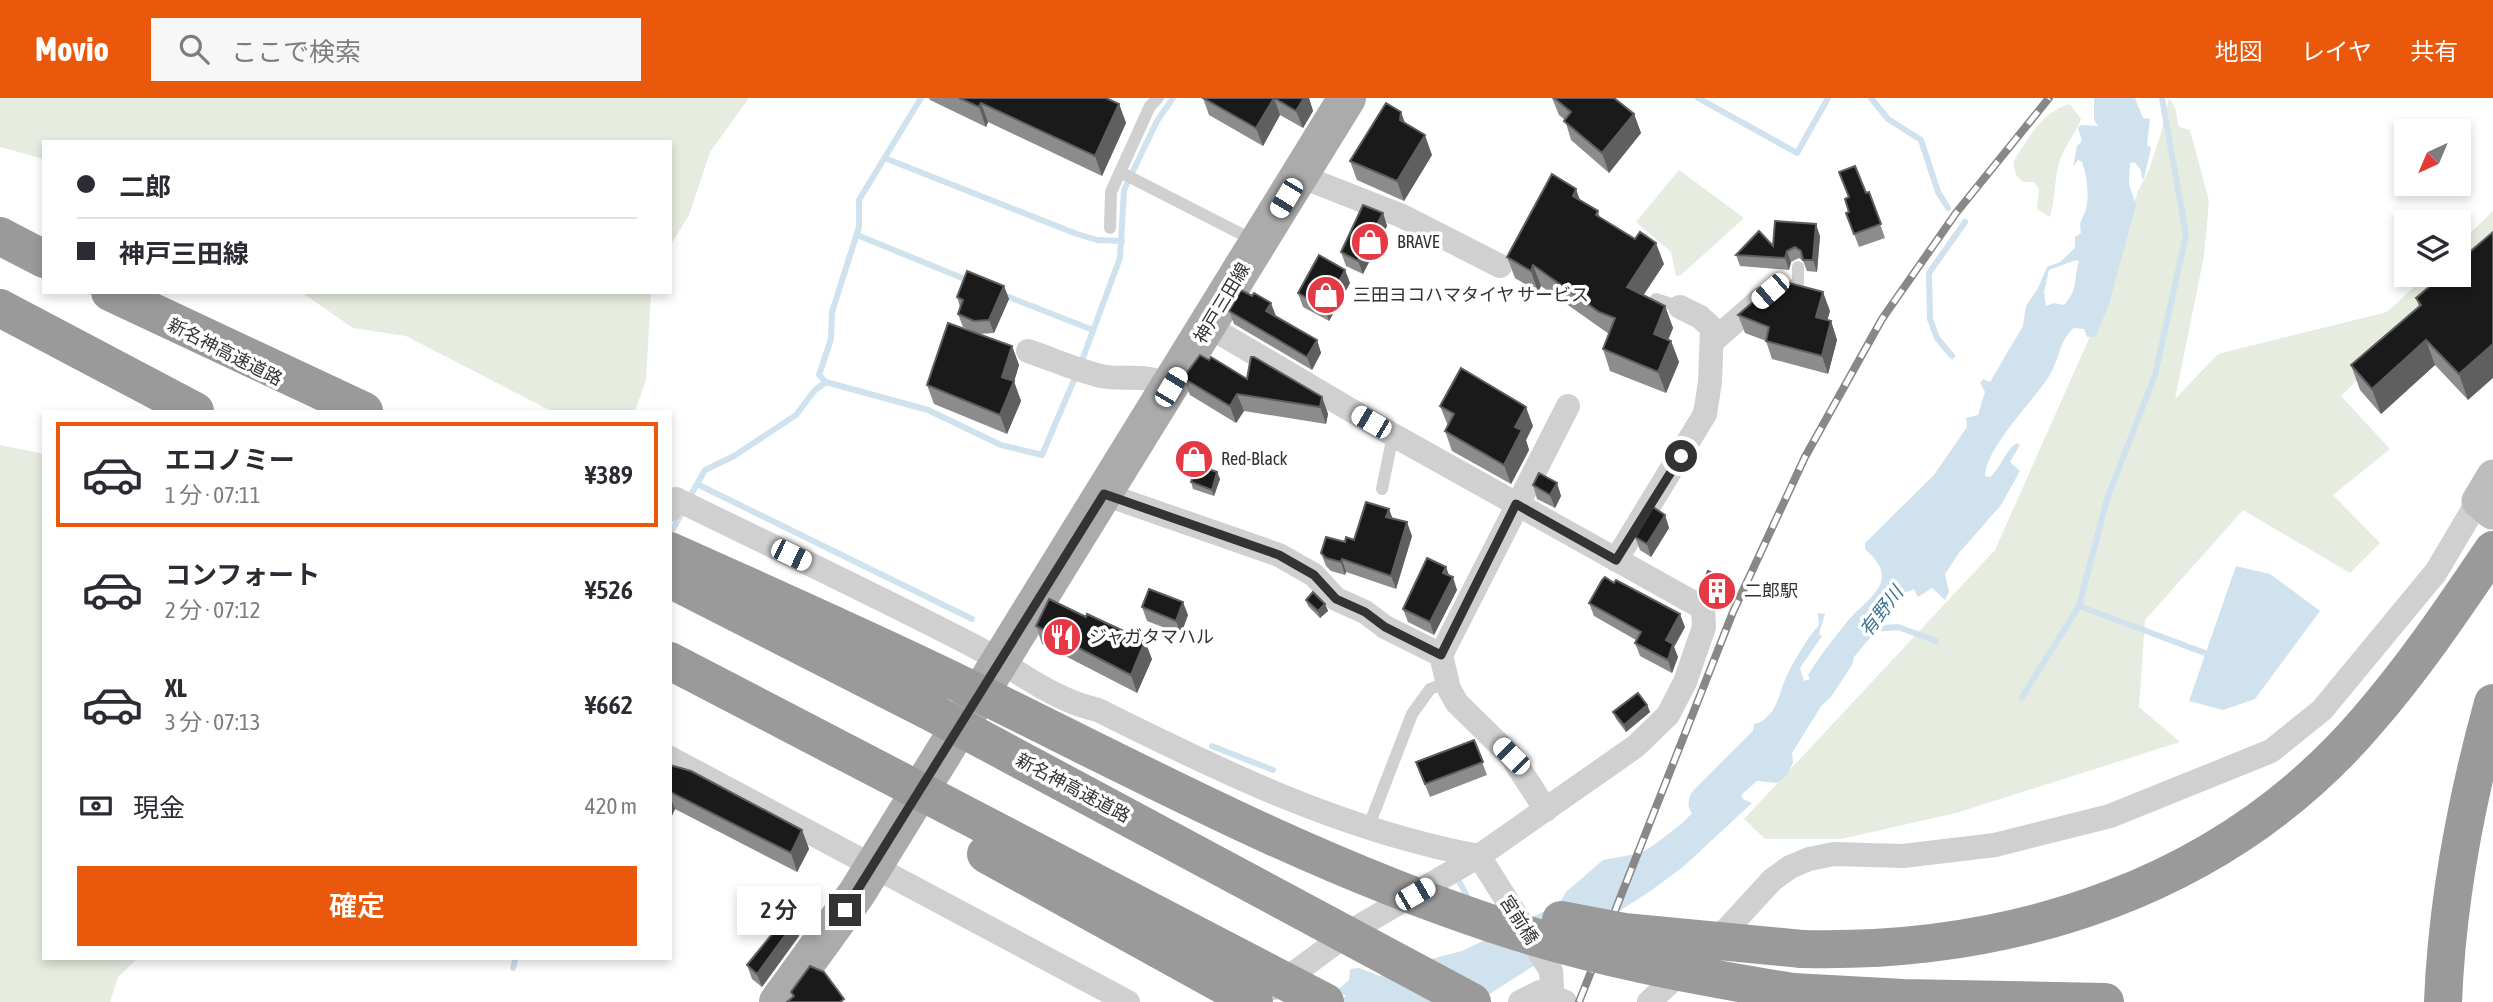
<!DOCTYPE html>
<html lang="ja">
<head>
<meta charset="utf-8">
<style>
  :root { --surface:#fff; --page:#f7f7f7; --text:#2b2b33; --muted:#7c7c81; --line:#e1e1e2; --accent:#ea580c }
  body { margin:0; font-family:"Asap Condensed","Noto Sans JP",sans-serif; background:var(--page); color:var(--text); height:100vh; display:flex; flex-direction:column; font-size:26px; white-space:nowrap }
  * { box-sizing:border-box; margin:0 }
  p { font-size:23px; color:var(--muted) }
  .icon { flex:none; width:38px; height:38px; fill:none; stroke:currentColor; stroke-width:2; stroke-linecap:round; stroke-linejoin:round }
  .map { position:relative; flex:1; overflow:hidden }
  .sheet { position:absolute; left:42px; top:312px; width:630px; height:550px; display:flex; flex-direction:column; background:var(--surface); border-radius:0px; box-shadow:0 4px 10px #0003 }
  .sheet>* { flex:none }
  .guide { position:absolute; left:42px; top:42px; width:630px; height:154px; border-radius:0px; box-shadow:0 4px 10px #0003; display:grid; align-content:center; height:154px; padding:0 35px; background:var(--surface) }
  .needle { width:46px; rotate:224deg }
  .tools { position:absolute; left:2394px; top:21px; display:grid; gap:14px }
  .tools a { display:grid; place-items:center; width:77px; height:77px; border-radius:0px; background:var(--surface); box-shadow:0 4px 10px #0003; font-size:35px }
  .end { position:absolute; width:32px; height:32px; margin:-16px; border:9px solid #333; background:#fff; box-shadow:0 0 0 4px #fff }
  .from { border-radius:50% }
  .bubble { position:absolute; height:49px; border-radius:0px; background:var(--surface); box-shadow:0 4px 10px #0003; font-size:23px; font-weight:600; line-height:49px; text-align:center }
  .car { position:absolute; width:21px; height:42px; margin:-21px -10px; border-radius:9px; box-shadow:0 0 5px 2px #0007; background:linear-gradient(#fff 24%,#345 0 40%,#fff 0 76%,#345 0 86%,#fff 0) }
  .guide b { display:flex; align-items:center; gap:24px; height:66px; font-size:26px }
  .guide b+b { border-top:2px solid var(--line) }
  .guide i { width:18px; height:18px; background:var(--text) }
  ul { padding:12px 0 0; list-style:none }
  li { display:flex; align-items:center; gap:21px; height:105px; margin:0 14px 10px; padding:0 21px; border:4px solid transparent; border-radius:0px }
  li div { flex:1 }
  li b { display:block; font-size:26px }
  li em { font-style:normal; font-weight:600 }
  li.active { border-color:var(--accent) }
  li>.icon { width:63px; height:63px; stroke-width:1.5 }
  .pay { display:flex; align-items:center; gap:18px; height:77px; padding:0 35px; font-size:26px }
  .pay p { margin-inline-start:auto }
  .button { display:flex; gap:14px; margin-top:auto; padding:14px 35px }
  .button a { flex:1; height:80px; border-radius:0px; background:var(--accent); color:#fff; font-size:28px; font-weight:600; line-height:80px; text-align:center }
  header { display:flex; align-items:center; gap:42px; box-sizing:border-box; height:98px; padding:0 35px; background:var(--accent); color:#fff }
  header strong { font-size:33px }
  nav { display:flex; gap:38px; margin-inline-start:auto; font-size:24px }
  .search { width:490px; height:63px; background:var(--page); display:flex; align-items:center; gap:18px; box-sizing:border-box; padding:0 24px; border-radius:0px; color:var(--muted); font-size:26px }
  .map>svg:first-child { display:block }
  .green { fill:#e6ecdf }
  .water { fill:#cfe2ee; fill-rule:evenodd }
  .lines { fill:none; stroke-linecap:round; stroke-linejoin:round }
  .stream { stroke:#cfe2ee; stroke-width:6 }
  .river { stroke:#cfe2ee; stroke-width:37 }
  .lane { stroke:#d0d0d0; stroke-width:12 }
  .street { stroke:#d0d0d0; stroke-width:24 }
  .secondary { stroke:#bdbdbd; stroke-width:33 }
  .primary { stroke:#ababab; stroke-width:38 }
  .highway { stroke:#9a9a9a; stroke-width:38 }
  .rail-casing { stroke:#888; stroke-width:8 }
  .rail { stroke:#fff; stroke-width:5; stroke-dasharray:16; stroke-linecap:butt }
  .highway-bridge { stroke:#9a9a9a; stroke-width:38 }
  .wall { fill:#8c8c8c }
  .shaded-wall { fill:#5f5f5f }
  .building { fill:#1a1a1a; stroke:#5f5f5f; stroke-width:2 }
  .route { stroke:#333; stroke-width:9 }
  .labels { text-anchor:middle; stroke-width:7; stroke-linejoin:round; paint-order:stroke }
  .poi-label { font-size:18px; fill:#333; stroke:#fff; text-anchor:start }
  .street-label { font-size:18px; fill:#333; stroke:#fff }
  .water-label { font-size:19px; font-style:italic; fill:#3f7597; stroke:#fff }
</style>
</head>
<body>
<header>
<strong>Movio</strong>
<div class="search"><svg class="icon" aria-label="search" viewBox="0 0 24 24"><circle cx="10" cy="10" r="6"/><path d="M15 15l6 6"/></svg>ここで検索</div>
<nav><a>地図</a><a>レイヤ</a><a>共有</a></nav>
</header>
<div class="map">
<svg width="2493" height="904" viewBox="0 0 2493 904">
  <rect width="100%" height="100%" fill="#fff"/>
  <path class="green" d="M0 0H749L710 54 689 117 670 148V44H44V61L0 49Z
    M2169 0 2175 9 2179 29 2190 32 2209 103 2204 158 2175 301 2218 256 2387 214 2427 177H2459V146L2493 113V149L2341 298 2390 351 2333 397 2380 445 2350 475 2243 412 2145 522 2139 609 2180 644 1956 715 1841 741H1765L1744 721 1995 452 2096 225 2138 93 2149 72 2162 32Z
    M2070 6 2081 21C2076 34 2068 44 2062 57 2054 72 2056 101 2050 119L2037 111 2039 91 2034 84H2023L2016 77 2013 64C2027 42 2042 13 2070 6Z
    M1679 72 1744 120 1681 177 1676 178 1671 154 1636 124Z
    M301 194H651L646 282 635 313H551L406 238 353 230Z
    M0 347 44 356V859H139L118 879 110 904H0Z"/>
  <path class="water" d="M2094 0H2135L2143 20 2150 21 2147 47 2151 50 2144 80 2142 81 2141 72 2134 64 2130 65 2129 86 2136 107 2109 206 2096 238 2087 239 2084 231 2074 230C2060 242 2060 257 2052 273 2037 301 1987 346 1985 378L1990 379C2001 370 2005 352 2017 345L2020 347 2010 364 2020 373 2001 407 1959 455 1945 476 1949 494 1945 502 1932 490 1918 499 1914 491 1899 497 1881 517 1874 535 1854 559 1852 567 1831 599 1822 607 1792 655 1793 664 1788 676 1777 685 1757 683 1741 697 1743 701 1752 705 1683 769 1649 794 1477 904H1340L1346 897 1338 896 1333 887 1340 890 1349 882 1350 871 1359 870 1380 878 1393 871 1462 853 1543 814 1560 804 1566 794 1603 762 1641 755 1654 747 1681 726 1739 670 1745 672 1759 651 1752 642 1754 626C1778 621 1779 591 1789 573 1797 558 1808 539 1819 527L1818 515 1825 516 1819 536 1822 538 1800 570 1804 583 1810 581 1808 577C1819 559 1833 541 1847 524 1866 500 1904 485 1865 451V445L1934 377 1967 329 1966 320 1978 317 1985 294 1980 285 1983 281 1990 284 2023 228 2026 208 2038 190 2047 169 2060 164 2075 150V139L2081 135C2079 124 2081 123 2085 114 2090 101 2087 77 2082 64L2078 62 2073 69 2077 48 2082 43 2078 30 2081 27 2098 28 2094 22ZM2076 162 2079 163C2073 181 2079 191 2064 207L2054 205 2046 208 2044 194 2049 172Z
    M2236 468 2270 476 2320 513 2255 601 2223 612 2189 603Z"/>
  <g class="lines">
    <path class="stream" d="M1698 0 1797 55 1828 0
      M1871 0 1888 21 1921 42 1938 94 1948 110
      M887 61 1077 136 1097 142 1122 143
      M857 137 972 184
      M1001 196 1093 232
      M1952 258 1937 240 1930 221 1929 175 1965 124
      M1081 265 1120 160 1124 92 1157 23 1173 0
      M826 284 819 277 831 241 832 214 859 129V102L921 0
      M697 386 972 521
      M689 400 705 372 734 358 796 317 815 292 826 284 928 312 1001 347 1042 357 1077 275
      M670 436 683 413
      M2079 508 2107 401 2155 277 2186 137 2162 0
      M1870 531 1898 529 1936 543
      M2022 599 2079 508 2205 555
      M1212 648 1273 672
      M1460 785 1469 802
      M513 870 516 859"/>
    <path class="river" d="M1707 705 1787 625"/>
    <path class="lane" d="M1158 0 1150 8 1120 74 1255 143
      M1110 130 1111 94 1120 74
      M1781 192 1798 185V169
      M1651 209 1656 201 1680 209
      M1382 391 1393 337
      M1368 730 1412 616 1430 591 1448 584"/>
    <path class="street" d="M1300 78 1402 118 1500 168
      M1208 228 1393 337 1703 510 1704 529 1685 584 1668 617 1636 648 1479 758 1351 833 1274 890
      M1713 243 1762 200
      M1028 253C1052 261 1076 272 1101 278 1126 283 1147 274 1171 289
      M1104 396 1279 457 1314 477 1336 501 1365 514 1385 529 1441 557
      M670 412 676 401C774 449 873 496 970 546 1013 568 1049 601 1098 612 1220 673 1343 733 1479 758L1551 873 1553 904
      M1616 462 1705 316 1710 284 1712 230 1700 219 1680 209
      M670 660 1128 904
      M1546 712 1511 658 1457 605 1449 591 1441 557 1568 308
      M1520 904 1540 894 1565 904
      M1649 904 1728 830 1772 782 1790 769 1809 761 1834 756 1903 758 1995 747 2110 718 2271 653 2322 612 2436 474 2478 403"/>
    <path class="secondary" d="M2492 415 2478 403 2493 378"/>
    <path class="primary" d="M778 904 857 795 1347 0"/>
    <path class="highway" d="M0 138 44 161
      M110 194 364 313
      M0 210 195 313
      M1802 851C2015 856 2225 789 2367 623 2414 569 2453 511 2493 452
      M1793 894 1903 900 2105 904
      M2443 904C2447 802 2466 703 2493 605"/>
    <g class="rail-casing">
      <path id="rail" d="M1579 904 1733 514 1805 359 1882 221 1956 115 2049 0"/>
    </g>
    <use href="#rail" class="rail"/>
    <path class="highway-bridge" d="M670 453C766 496 863 539 958 585 1136 672 1307 765 1496 827 1593 859 1693 878 1793 894
      M670 481 933 615 1472 904
      M670 563 1325 904
      M986 756 1254 904
      M1561 822 1624 834 1802 851"/>
  </g>
  <path class="wall" d="M929 0H1106L1119 6 1126 25 1102 78 988 24 986 29 930 2Z
    M1203 0H1309L1313 13 1303 30 1280 17 1263 48 1209 17Z
    M1552 0H1614L1634 16 1641 35 1609 75 1571 42 1565 22 1559 17Z
    M1405 25 1432 57 1404 103 1357 82 1350 63Z
    M1869 94 1885 140 1859 149 1846 115 1849 114 1866 95Z
    M1580 102 1598 113 1600 120 1664 166 1643 197 1665 208 1673 230 1668 242 1671 243 1679 264 1666 295 1610 273 1603 251 1609 236 1541 188 1538 194 1515 180 1507 159Z
    M1383 115 1387 128 1363 176 1346 168 1341 154Z
    M2493 134 2468 302 2435 267 2381 316 2360 292 2351 267 2419 209 2416 200Z
    M1820 138 1817 174 1807 173 1803 163 1799 160 1791 164 1789 172 1740 168 1736 157Z
    M1345 172 1350 185 1329 223 1303 209 1298 195Z
    M1004 188 1009 201 994 235 979 236 1012 248 1019 267 1014 283 1021 303 1007 336 934 306 927 287 978 236 963 229 958 216 960 209 957 199Z
    M1229 213 1276 219 1317 242 1321 255 1312 272 1234 226Z
    M1830 213 1827 222 1831 223 1837 242 1828 276 1772 261 1766 243 1745 235 1738 217Z
    M1209 262 1247 281 1322 299 1328 316 1326 326 1244 313 1236 325 1190 297 1183 280Z
    M1440 308 1533 328 1526 342 1529 352 1511 386 1452 353 1445 333 1448 328Z
    M1217 374 1220 381 1214 398 1193 391 1191 384Z
    M1557 385 1561 398 1555 410 1537 401 1533 387Z
    M1389 411 1392 420 1412 438 1396 491 1346 474 1345 477 1331 473 1326 468 1321 455 1345 444 1354 442Z
    M1665 417 1669 430 1651 459 1640 452 1635 439Z
    M1449 477 1457 492 1434 537 1408 524 1403 511Z
    M1729 483 1732 490 1725 504 1704 494 1702 487Z
    M1306 502 1325 506 1328 513 1320 520 1308 508Z
    M1589 505 1685 529 1674 549 1678 559 1672 575 1640 558 1635 545 1636 542 1594 518Z
    M1142 509 1188 517 1181 536 1147 523Z
    M1036 528 1152 561 1137 595 1042 546Z
    M1647 607 1650 614 1626 634 1616 621 1613 614Z
    M1474 642 1487 677 1430 699 1416 664Z
    M670 667 802 732 809 751 797 774 675 711 670 722Z
    M794 825 799 838 762 889 752 881 747 867Z"/>
  <path class="shaded-wall" d="M1274 0 1280 17 1263 48 1256 30Z
    M1304 0H1309L1313 13 1303 30 1296 13Z
    M981 5 988 24 986 29 979 9Z
    M1119 6 1126 25 1102 78 1095 58Z
    M1401 14 1408 33 1400 22Z
    M1634 16 1641 35 1609 75 1602 55Z
    M1425 37 1432 57 1404 103 1397 83Z
    M1576 91 1584 113 1573 98Z
    M1383 115 1387 128 1363 176 1358 163Z
    M1816 126 1820 138 1817 174 1813 162Z
    M1656 145 1664 166 1635 210 1627 189Z
    M1787 153 1791 164 1789 172 1785 160Z
    M1533 167 1541 188 1538 194 1531 173Z
    M1345 172 1350 185 1329 223 1325 210Z
    M1004 188 1009 201 994 235 989 222Z
    M1823 194 1830 213 1823 238 1816 219Z
    M1271 205 1276 218 1266 213Z
    M1665 208 1673 230 1662 257 1654 236Z
    M1831 223 1837 242 1828 276 1822 258Z
    M1317 242 1321 255 1312 272 1307 259Z
    M2426 242 2435 267 2381 316 2372 291Z
    M1671 243 1679 264 1666 295 1658 274Z
    M2493 246V280L2468 302 2459 276Z
    M1012 248 1019 267 1014 284 1021 303 1007 336 1000 317 1002 279Z
    M1237 296 1244 313 1236 325 1230 308Z
    M1322 299 1328 316 1326 326 1320 309Z
    M1526 309 1533 328 1526 342 1529 352 1511 386 1504 367 1515 329Z
    M1217 374 1220 381 1214 398 1212 392Z
    M1557 385 1561 398 1555 410 1550 397Z
    M1389 411 1394 424 1386 419Z
    M1665 417 1669 430 1651 459 1647 446Z
    M1407 424 1412 438 1396 491 1391 478Z
    M1342 461 1346 474 1345 477 1341 464Z
    M1446 469 1451 482 1453 479 1457 492 1434 537 1430 524Z
    M1729 483 1732 490 1725 504 1723 497Z
    M1183 504 1188 517 1181 536 1176 523Z
    M1325 506 1328 513 1320 520 1318 513Z
    M1680 516 1685 529 1674 549 1678 559 1672 575 1668 562 1666 542Z
    M1145 543 1152 561 1137 595 1131 577Z
    M1647 607 1650 614 1626 634 1624 627Z
    M670 698 675 711 670 722Z
    M802 732 809 751 797 774 791 755Z
    M794 825 799 838 762 889 757 876Z"/>
  <path class="building" d="M959 0H1106L1119 6 1095 58 981 5 979 9Z
    M1203 0H1274L1256 30Z
    M1274 0H1304L1296 13Z
    M1554 0H1614L1634 16 1602 55 1564 23 1571 14Z
    M1386 5 1401 14 1400 22 1425 37 1397 83 1350 63Z
    M1855 68 1866 95 1869 94 1881 126 1854 136 1846 115 1849 114 1845 101 1849 99 1839 74Z
    M1552 76 1576 91 1573 98 1598 113 1596 117 1635 141 1640 134 1656 145 1627 189 1665 208 1654 236 1671 243 1658 274 1603 251 1615 220 1599 214 1533 167 1531 173 1507 159Z
    M1363 107 1383 115 1358 163 1341 154Z
    M1775 123 1816 126 1813 162H1803L1801 153 1795 149 1787 153 1785 160 1736 157 1759 133 1773 148Z
    M2493 134V246L2459 276 2426 242 2372 291 2351 267 2421 207 2416 200 2443 177H2459V163Z
    M1319 157 1345 172 1325 210 1298 195Z
    M967 173 1004 188 989 222 974 223 958 216 963 202 957 199Z
    M1778 182 1823 194 1816 219 1831 223 1822 258 1766 243 1769 229 1738 217Z
    M1241 192 1252 198 1254 195 1271 205 1266 213 1317 242 1307 259 1229 213Z
    M948 225 1012 248 1002 279 1014 283 1000 317 927 287Z
    M1200 257 1209 262 1211 259 1247 281 1251 259H1254L1322 299 1320 309 1237 296 1230 308 1183 280Z
    M1461 270 1526 309 1515 329 1522 332 1504 367 1445 333 1454 316 1440 308Z
    M1197 367 1217 374 1212 392 1191 384Z
    M1539 375 1557 385 1550 397 1533 387Z
    M1366 404 1389 411 1386 419 1407 424 1391 478 1342 461 1341 464 1326 460 1321 455 1326 439 1345 444 1346 439 1354 442Z
    M1653 409 1665 417 1647 446 1635 439Z
    M1427 460 1446 469 1443 475 1453 479 1430 524 1403 511Z
    M1708 473 1729 483 1723 497 1702 487Z
    M1605 479 1614 485 1616 482 1680 516 1666 542 1673 546 1668 562 1635 545 1641 534 1589 505 1602 482Z
    M1149 491 1183 504 1176 523 1142 509Z
    M1313 494 1325 506 1318 513 1306 502Z
    M1049 501 1086 519 1087 516 1145 543 1131 577 1036 528Z
    M1638 595 1647 607 1624 627 1613 614Z
    M1474 642 1483 664 1425 686 1416 664Z
    M670 667 691 673 802 732 791 755 670 694Z
    M786 819 794 825 757 876 747 867Z
    M810 868 824 874 844 901 840 904H787L794 898 791 894Z"/>
  <g class="lines">
    <path class="route" d="M845 812 1104 396 1279 457 1314 477 1336 501 1365 514 1385 529 1441 557 1516 406 1616 462 1681 358"/>
  </g>
  <defs>
    <g id="shop-disc" transform="scale(2.0125)"><circle r="9.5" fill="#e63946" stroke="#fff"/><path d="M-5-2.5h2.3a2.7 3.5 0 0 1 5.4 0H5L5.5 6h-11ZM-1.5-2.5h3a1.5 2.3 0 0 0-3 0Z" fill="#fff"/></g>
    <g id="building-disc" transform="scale(2.0125)"><circle r="9.5" fill="#e63946" stroke="#fff"/><path d="M-4-6H4V6H1V3H-1V6H-4ZM-2.5-4.3h1.7v1.8h-1.7ZM.8-4.3h1.7v1.8H.8ZM-2.5-1h1.7V.8h-1.7ZM.8-1h1.7V.8H.8Z" fill="#fff"/></g>
    <g id="restaurant-disc" transform="scale(2.0125)"><circle r="9.5" fill="#e63946" stroke="#fff"/><path d="M-5-6h1v4h1v-4h1v4h1v-4h1v5L-1.5 .5V6h-2V.5L-5-1ZM5-6V6H3V1.5H1.5Q1.5-4 5-6Z" fill="#fff"/></g>
  </defs>
  <g fill-rule="evenodd">
    <use href="#shop-disc" x="1370" y="144"/>
    <use href="#shop-disc" x="1326" y="197"/>
    <use href="#shop-disc" x="1194" y="361"/>
    <use href="#building-disc" x="1717" y="493"/>
    <use href="#restaurant-disc" x="1062" y="539"/>
  </g>
  <g class="labels">
    <g class="poi-label">
      <text x="1397" y="150">BRAVE</text>
      <text x="1353" y="203">三田ヨコハマタイヤ サービス</text>
      <text x="1221" y="367">Red-Black</text>
      <text x="1744" y="499">二郎駅</text>
      <text x="1089" y="545">ジャガタマハル</text>
    </g>
    <g class="street-label">
      <text transform="translate(1222 205) rotate(-59)" y="6">神戸三田線</text>
      <text transform="translate(225 254) rotate(27)" y="6">新名神高速道路</text>
      <text transform="translate(1073 690) rotate(28)" y="6">新名神高速道路</text>
      <text transform="translate(1519 822) rotate(57)" y="6">宮前橋</text>
    </g>
    <g class="water-label">
      <text transform="translate(1881 513) rotate(-52)" y="7">有野川</text>
    </g>
  </g>
</svg>
<div class="tools">
<a><svg class="needle" viewBox="-14 -14 28 28"><path d="M0-13l5 13h-10z" fill="#e53935"/><path d="M0 13l5-13h-10z" fill="#7c7c81"/></svg></a>
<a><svg class="icon" aria-label="layers" viewBox="0 0 24 24"><path d="M12 4l9 5-9 5-9-5zM3 14l9 5 9-5"/></svg></a>
</div>
<i class="end from" style="left:1681px;top:358px"></i>
<i class="end" style="left:845px;top:812px"></i>
<div class="bubble" style="left:737px;top:788px;width:84px">2 分</div>
<i class="car" style="left:1286px;top:100px;rotate:211deg"></i>
<i class="car" style="left:1770px;top:193px;rotate:229deg"></i>
<i class="car" style="left:1171px;top:289px;rotate:31deg"></i>
<i class="car" style="left:1371px;top:324px;rotate:300deg"></i>
<i class="car" style="left:791px;top:457px;rotate:116deg"></i>
<i class="car" style="left:1511px;top:658px;rotate:315deg"></i>
<i class="car" style="left:1415px;top:796px;rotate:60deg"></i>
<div class="guide">
<b><i class="from"></i>二郎</b>
<b><i></i>神戸三田線</b>
</div>
<section class="sheet">
<ul>
<li class="active"><svg class="icon" aria-label="car" viewBox="0 0 24 24"><path d="M5 17H2v-5l4-1 3-4h7l3 4 3 1v5h-3M9 17h6M6 11h13"/><circle cx="7" cy="17" r="2"/><circle cx="17" cy="17" r="2"/></svg><div><b>エコノミー</b><p>1 分 · 07:11</p></div><em>¥389</em></li>
<li><svg class="icon" aria-label="car" viewBox="0 0 24 24"><path d="M5 17H2v-5l4-1 3-4h7l3 4 3 1v5h-3M9 17h6M6 11h13"/><circle cx="7" cy="17" r="2"/><circle cx="17" cy="17" r="2"/></svg><div><b>コンフォート</b><p>2 分 · 07:12</p></div><em>¥526</em></li>
<li><svg class="icon" aria-label="car" viewBox="0 0 24 24"><path d="M5 17H2v-5l4-1 3-4h7l3 4 3 1v5h-3M9 17h6M6 11h13"/><circle cx="7" cy="17" r="2"/><circle cx="17" cy="17" r="2"/></svg><div><b>XL</b><p>3 分 · 07:13</p></div><em>¥662</em></li>
</ul>
<div class="pay"><svg class="icon" aria-label="cash" viewBox="0 0 24 24"><path d="M3 7h18v10H3z"/><circle cx="12" cy="12" r="2"/></svg>現金<p>420 m</p></div>
<div class="button"><a>確定</a></div>
</section>
</div>
</body>
</html>
